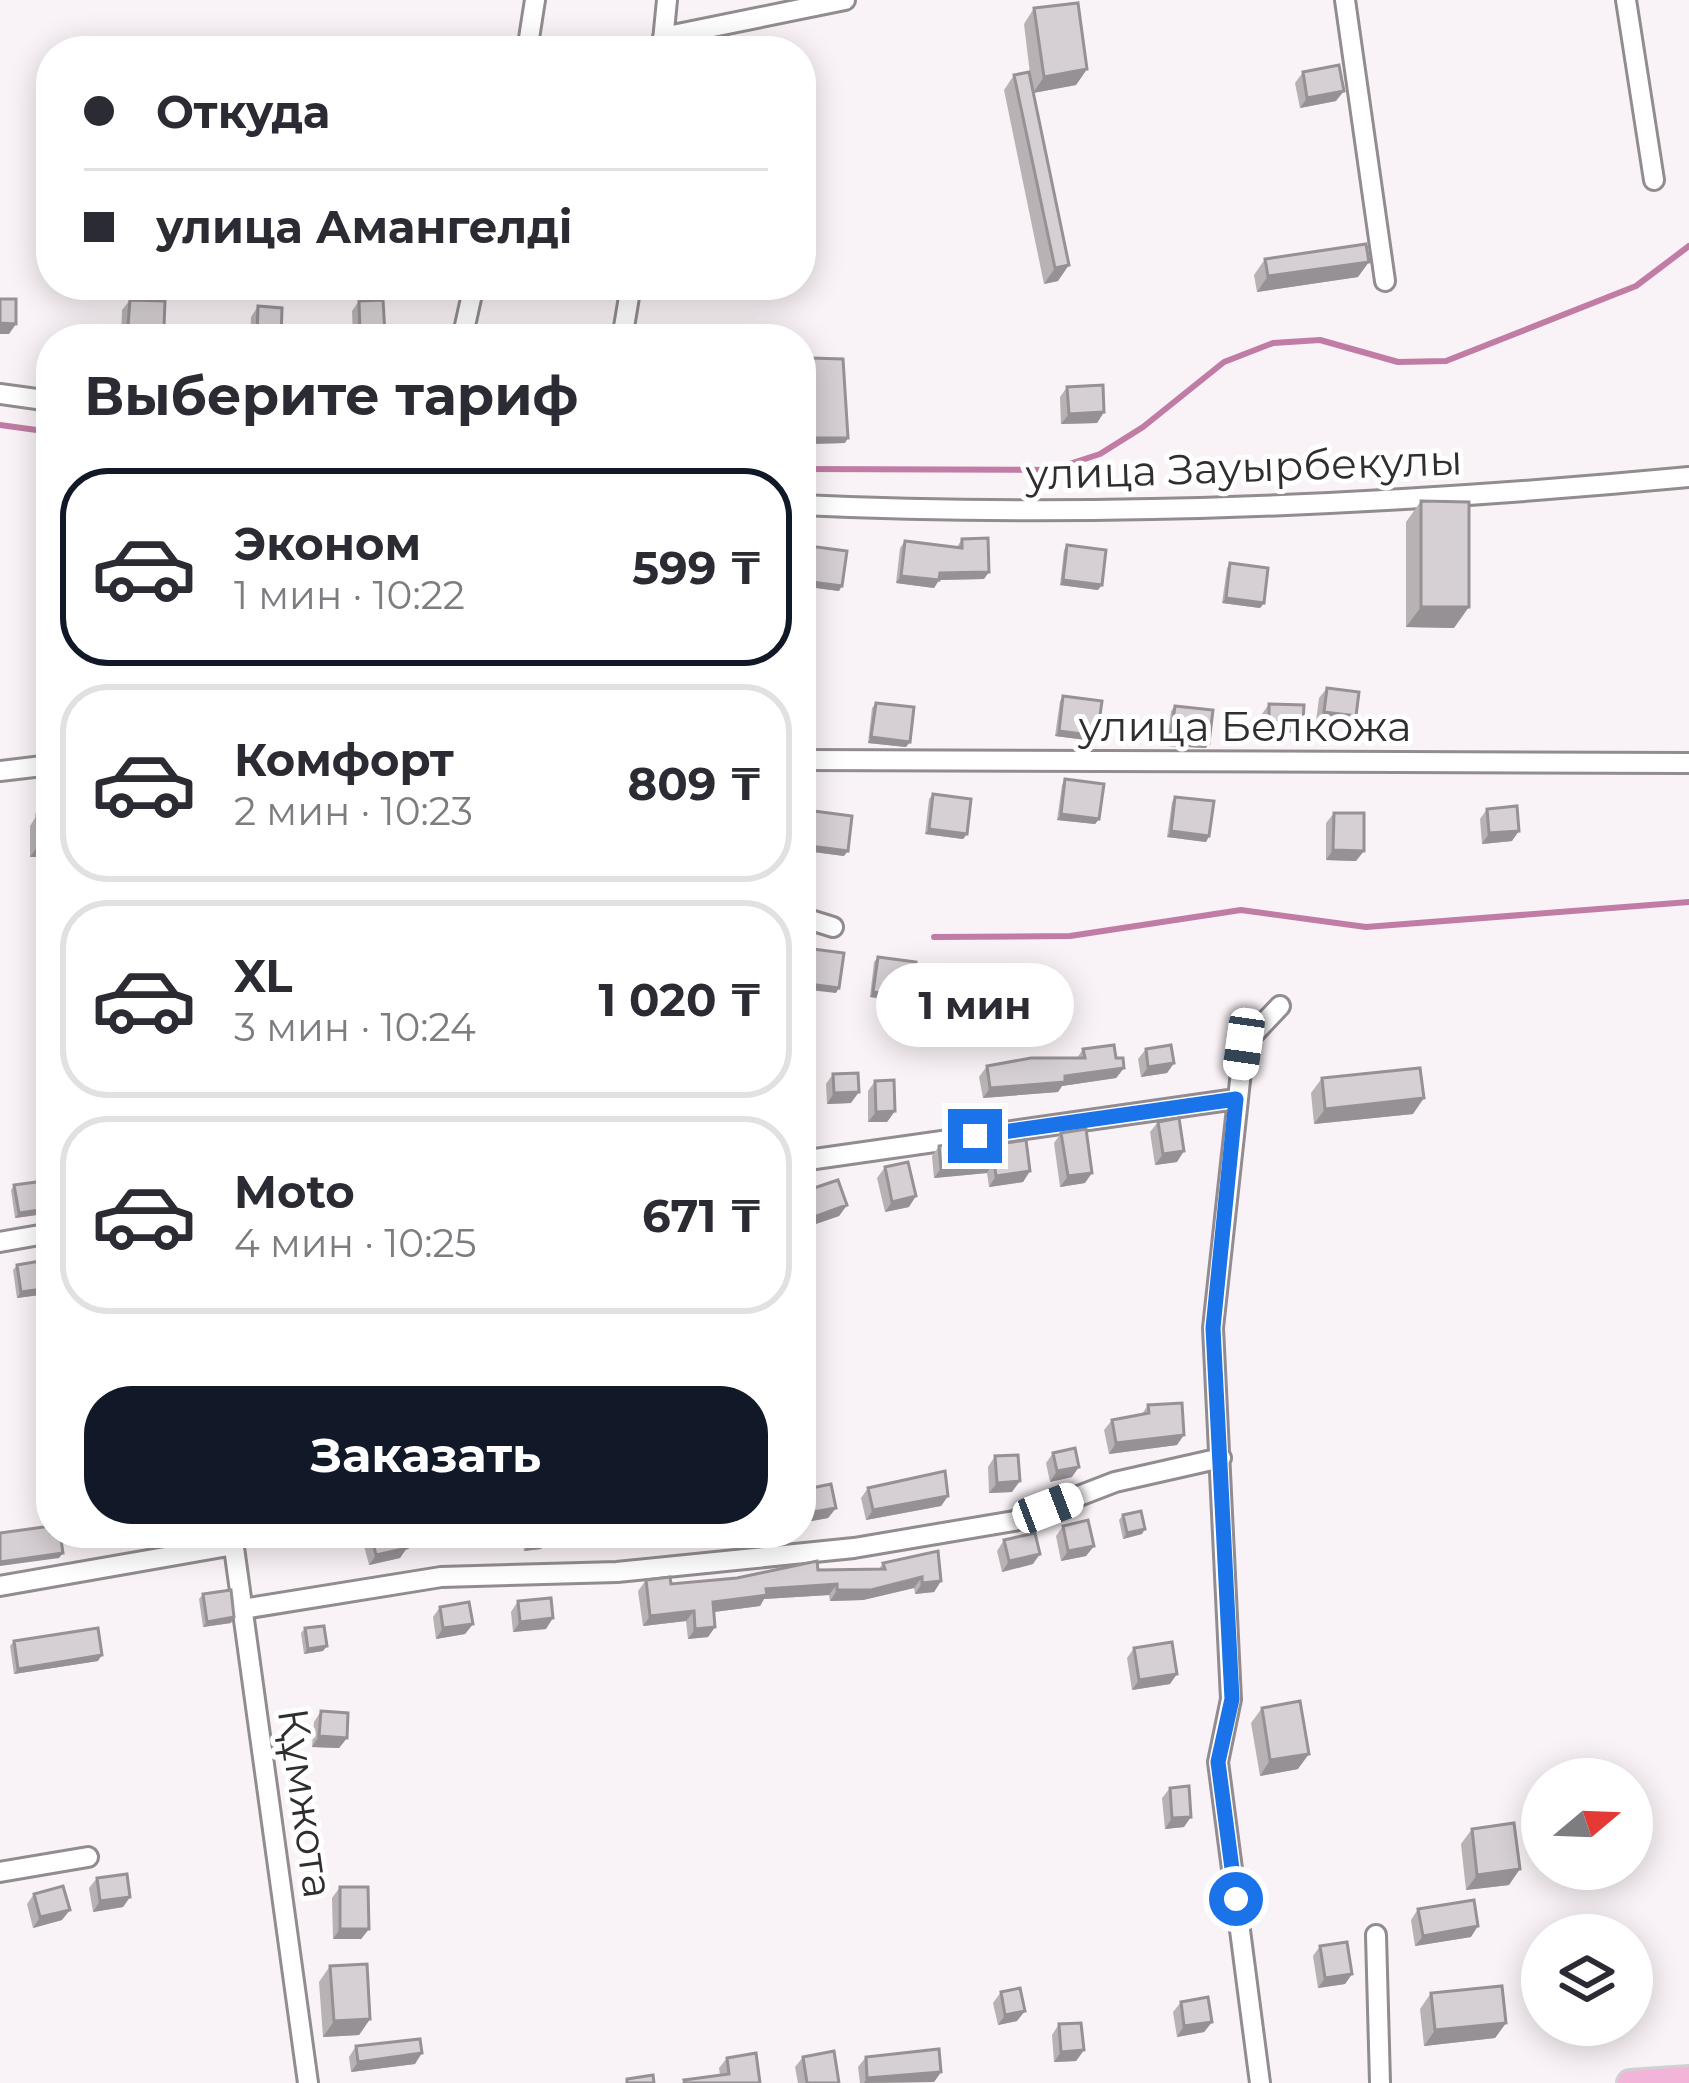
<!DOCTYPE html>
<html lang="ru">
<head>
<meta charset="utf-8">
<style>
  :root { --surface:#fff; --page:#f2f2f3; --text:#2b2b33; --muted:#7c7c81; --line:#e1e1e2; --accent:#111827 }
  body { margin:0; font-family:Montserrat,sans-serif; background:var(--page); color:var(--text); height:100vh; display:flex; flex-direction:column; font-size:45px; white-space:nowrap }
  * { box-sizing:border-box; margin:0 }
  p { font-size:39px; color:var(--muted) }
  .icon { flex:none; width:66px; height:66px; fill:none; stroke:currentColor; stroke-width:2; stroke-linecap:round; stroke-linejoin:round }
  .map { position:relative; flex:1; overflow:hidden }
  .side { position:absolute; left:36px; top:324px; width:780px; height:1224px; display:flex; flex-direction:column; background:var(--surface); border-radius:48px; box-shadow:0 6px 30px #0003 }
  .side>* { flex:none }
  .top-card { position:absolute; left:36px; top:36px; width:780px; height:264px; border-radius:48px; box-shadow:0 6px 30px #0003; display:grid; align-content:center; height:264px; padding:0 48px; background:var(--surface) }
  .needle { width:78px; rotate:71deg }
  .buttons { position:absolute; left:1521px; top:1758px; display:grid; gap:24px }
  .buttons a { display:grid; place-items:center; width:132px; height:132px; border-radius:50%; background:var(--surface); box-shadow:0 6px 30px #0003; font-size:60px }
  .end { position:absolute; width:54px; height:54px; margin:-27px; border:15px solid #1a73e8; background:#fff; box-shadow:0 0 0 6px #fff }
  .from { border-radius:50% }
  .bubble { position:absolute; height:84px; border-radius:42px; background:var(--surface); box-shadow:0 6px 30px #0003; font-size:39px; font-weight:700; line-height:84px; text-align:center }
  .car { position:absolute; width:36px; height:72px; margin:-36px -18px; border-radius:15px; box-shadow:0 0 9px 3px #0007; background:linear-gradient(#fff 24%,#345 0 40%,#fff 0 76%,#345 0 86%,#fff 0) }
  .top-card b { display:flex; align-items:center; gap:42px; height:114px; font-size:45px }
  .top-card b+b { border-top:3px solid var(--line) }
  .top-card i { width:30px; height:30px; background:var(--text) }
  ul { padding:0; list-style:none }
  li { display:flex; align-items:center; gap:36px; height:198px; margin:0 24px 18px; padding:0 24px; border:6px solid var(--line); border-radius:48px }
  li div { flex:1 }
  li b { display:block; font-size:45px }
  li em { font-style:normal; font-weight:700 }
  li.current { border-color:var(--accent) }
  li>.icon { width:108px; height:108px; stroke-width:1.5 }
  h2 { padding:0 48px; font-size:54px; line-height:144px }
  .action { display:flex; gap:24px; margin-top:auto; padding:24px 48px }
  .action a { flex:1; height:138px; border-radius:48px; background:var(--accent); color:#fff; font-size:48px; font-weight:700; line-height:138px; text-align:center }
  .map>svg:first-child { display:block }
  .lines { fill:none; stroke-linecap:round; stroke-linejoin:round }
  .stream { stroke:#c07ca4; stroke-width:6 }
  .minor-casing { stroke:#928b8f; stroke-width:24 }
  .major-casing { stroke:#d2d1d1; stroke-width:30 }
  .minor { stroke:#fff; stroke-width:18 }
  .major { stroke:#f3b4da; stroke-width:24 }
  .wall { fill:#b8b2b5 }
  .shaded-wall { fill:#969194 }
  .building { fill:#d6cfd3; stroke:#969194; stroke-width:3 }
  .route { stroke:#1a73e8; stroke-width:15 }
  .labels { text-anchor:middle; stroke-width:10; stroke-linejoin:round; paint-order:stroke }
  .street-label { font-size:42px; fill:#312e30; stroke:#fff }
</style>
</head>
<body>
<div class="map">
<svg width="1689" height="2083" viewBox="0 0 1689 2083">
  <rect width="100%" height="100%" fill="#f9f2f6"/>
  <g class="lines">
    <path class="stream" d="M0 425 51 432
      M801 469 1051 470 1100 454 1143 427 1224 362 1273 343 1320 340 1398 362 1446 361 1636 286 1689 246
      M934 937 1070 936 1241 910 1366 927 1689 902"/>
    <g class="minor-casing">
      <path id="minor" d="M1345 0 1385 281
        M1626 0 1654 180
        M663 37 845 0
        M527 51 535 0
        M662 51 667 0
        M462 339 474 285
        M622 339 631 285
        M0 394 51 401
        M801 505C1097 519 1394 505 1689 477
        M801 760 1689 763
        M0 771 51 765
        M801 917 833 927
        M801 1161 1236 1099
        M0 1242 51 1233
        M232 1533 308 2083
        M0 1586 234 1545
        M243 1609 441 1577 617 1572 854 1548 1014 1521 1115 1482 1221 1458
        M0 1872 88 1857
        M1376 1935 1380 2083
        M1260 2083 1218 1762 1231 1699 1213 1328 1244 1044 1280 1006"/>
    </g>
    <g class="major-casing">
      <path id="major" d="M1630 2083 1689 2079"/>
    </g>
    <use href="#minor" class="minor"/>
    <use href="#major" class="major"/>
  </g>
  <path class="wall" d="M1034 8 1087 69 1076 85 1033 93 1058 281 1044 284 1004 90 1014 75 1031 82 1024 24Z
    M1303 72 1336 101 1300 108 1295 83Z
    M1265 259 1358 277 1257 292 1254 275Z
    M130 300 164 327 157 338 121 337 122 310Z
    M359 301 381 339H353L352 311Z
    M258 306 281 339H250L251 317Z
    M810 358 845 443 807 444 806 363Z
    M1067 387 1104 412 1097 423 1061 424 1060 397Z
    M51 480V512H50L47 486Z
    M1421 501 1454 628 1406 627V522Z
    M962 539 984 579 939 580 934 588 896 583 900 548 905 541 957 547Z
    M1067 545 1098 590 1060 585 1064 550Z
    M809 546 839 591 801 586 805 551Z
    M1230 563 1264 603 1260 608 1222 603 1227 568Z
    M50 666 51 719 45 720 43 676Z
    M1327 688 1356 716 1349 727 1316 722 1319 698Z
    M1063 696 1094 741 1055 736 1060 701Z
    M876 703 906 747 868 743 872 708Z
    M1269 704 1296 733 1262 732V714Z
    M1175 706 1206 748 1167 746 1171 711Z
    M1065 779 1099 819 1095 824 1057 820 1062 785Z
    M933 794 967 834 963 839 925 834 929 799Z
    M1175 797 1209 836 1206 842 1167 837 1172 802Z
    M1487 809 1512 841 1482 844 1480 819Z
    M814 811 844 856 806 851 811 816Z
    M1334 813 1356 861 1326 860V823Z
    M37 815H51V857H30V826Z
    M878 957 912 996 908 1002 870 997 874 962Z
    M1083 1049 1116 1058 1124 1068 1116 1078 1062 1086 1058 1092 983 1098 979 1077 987 1066 1077 1058Z
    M1146 1049 1174 1063 1167 1073 1141 1077 1138 1059Z
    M833 1074 851 1103 827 1104 826 1084Z
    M1322 1078 1413 1114 1314 1124 1311 1093Z
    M875 1081 895 1111 887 1122H868V1091Z
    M1158 1122 1177 1162 1155 1165 1150 1132Z
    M1061 1133 1085 1183 1060 1187 1054 1143Z
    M939 1146 966 1149 1030 1171 1023 1182 989 1187 987 1173 934 1178 932 1156Z
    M885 1167 909 1207 885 1212 877 1178Z
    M14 1185 44 1214 15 1218 11 1190Z
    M805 1191 847 1205 839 1216 807 1227 801 1210V1198Z
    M17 1265 50 1288 47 1294 17 1298 13 1270Z
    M1148 1405 1177 1445 1109 1454 1104 1430 1112 1420 1142 1414Z
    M1053 1453 1072 1477 1050 1482 1046 1463Z
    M995 1456 1012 1492 989 1493 988 1467Z
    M868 1488 948 1496 941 1506 866 1520 861 1498Z
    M802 1490 836 1508 828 1518 801 1523Z
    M1123 1515 1142 1534 1123 1539 1119 1520Z
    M1063 1526 1094 1546 1086 1556 1061 1561 1056 1536Z
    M369 1533H403L400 1558 369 1565 363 1542Z
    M522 1533H586L582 1539 546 1542 541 1549 524 1551Z
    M1004 1540 1033 1564 1002 1572 997 1551Z
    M883 1563 941 1581 934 1592 915 1594 914 1588 863 1600 830 1601 829 1595 764 1599 760 1606 714 1612 715 1627 708 1637 688 1639 686 1621 643 1626 638 1591 646 1580 671 1584 818 1570 879 1569Z
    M203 1594 231 1623 203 1627 199 1599Z
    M518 1601 546 1629 513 1632 511 1612Z
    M440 1607 473 1624 465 1634 436 1639 433 1617Z
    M305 1628 323 1651 304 1654 301 1633Z
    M14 1641 98 1661 14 1674 10 1646Z
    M1134 1648 1170 1684 1132 1690 1127 1658Z
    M1262 1708 1298 1769 1260 1776 1251 1723Z
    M321 1711 347 1738 339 1748 312 1747 314 1722Z
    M1170 1788 1184 1827 1165 1829 1162 1798Z
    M1472 1829 1509 1885 1466 1890 1461 1844Z
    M97 1878 130 1897 123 1907 93 1912 89 1888Z
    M340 1887 369 1929 361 1939H333L332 1898Z
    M34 1894 62 1920 33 1928 27 1904Z
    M1418 1909 1471 1937 1415 1946 1411 1920Z
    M1320 1946 1352 1974 1345 1984 1318 1988 1313 1956Z
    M330 1966 370 2019 359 2035 323 2037 319 1982Z
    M1001 1992 1017 2021 998 2025 993 2003Z
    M1431 1993 1506 2023 1495 2038 1424 2046 1420 2009Z
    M1181 2002 1212 2022 1204 2032 1177 2037 1173 2012Z
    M1059 2024 1084 2050 1076 2061 1054 2062 1052 2035Z
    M356 2046 415 2064 351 2072 349 2057Z
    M803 2057 839 2083H798L795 2067Z
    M866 2057 941 2072 934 2082 860 2083 858 2067Z
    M727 2058 760 2083H682L684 2080 720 2075 719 2068Z"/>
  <path class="shaded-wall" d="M1087 69 1076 85 1033 93 1044 77Z
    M1344 91 1336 101 1300 108 1307 98Z
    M1369 262 1358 277 1257 292 1268 276Z
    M1069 265 1058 281 1044 284 1055 268Z
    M0 323 16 324 9 334H0Z
    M128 326 164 327 157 338 121 337Z
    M385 334 381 339H357L360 335Z
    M1104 412 1097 423 1061 424 1069 414Z
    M811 438H848L845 443 807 444Z
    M989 572 984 579 936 580H939L934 588 896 583 901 576Z
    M1063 580 1102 585 1098 590 1060 585Z
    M804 581 842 586 839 591 801 586Z
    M1226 598 1264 603 1260 608 1222 603Z
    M1421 607H1469L1454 628 1406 627Z
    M1324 712 1356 716 1349 727 1316 722Z
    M1269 721 1303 722 1296 733 1262 732Z
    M1059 731 1097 736 1094 741 1055 736Z
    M871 737 910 742 906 747 868 743Z
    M1170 740 1209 743 1206 748 1167 746Z
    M1061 814 1099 819 1095 824 1057 820Z
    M929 829 967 834 963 839 925 834Z
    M1171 831 1209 836 1206 842 1167 837Z
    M1519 831 1512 841 1482 844 1489 833Z
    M38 846 51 847V857H30Z
    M810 846 848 851 844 856 806 851Z
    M1333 850 1364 851 1356 861 1326 860Z
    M801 983 839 988 836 993 801 989Z
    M873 992 912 996 908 1002 870 997Z
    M1174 1063 1167 1073 1141 1077 1148 1067Z
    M1124 1068 1116 1078 1062 1086 1058 1092 983 1098 990 1088Z
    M859 1092 851 1103 827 1104 834 1093Z
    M1424 1098 1413 1114 1314 1124 1325 1109Z
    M895 1111 887 1122H868L876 1112Z
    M1184 1151 1177 1162 1155 1165 1163 1154Z
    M994 1162 987 1173 934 1178 941 1168Z
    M1030 1171 1023 1182 989 1187 996 1176Z
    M1092 1173 1085 1183 1060 1187 1068 1176Z
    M916 1196 909 1207 885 1212 892 1202Z
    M847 1205 839 1216 807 1227 814 1217Z
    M47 1209 44 1214 15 1218 19 1213Z
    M50 1288 47 1294 17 1298 21 1292Z
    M1184 1435 1177 1445 1109 1454 1116 1443Z
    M1079 1467 1072 1477 1050 1482 1057 1471Z
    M1020 1481 1012 1492 989 1493 997 1483Z
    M948 1496 941 1506 866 1520 873 1510Z
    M836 1508 828 1518 801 1523 807 1513Z
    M1145 1529 1142 1534 1123 1539 1127 1533Z
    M586 1533 582 1539 546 1542 541 1549 524 1551 530 1543 546 1534Z
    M660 1533H691L689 1536 657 1537Z
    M1094 1546 1086 1556 1061 1561 1068 1551Z
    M407 1548 400 1558 369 1565 376 1555Z
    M63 1553 59 1558 0 1566V1562Z
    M1040 1554 1033 1564 1002 1572 1009 1561Z
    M922 1577 914 1588 863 1600 830 1601 837 1590Z
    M941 1581 934 1592 915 1594 922 1583Z
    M837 1584 829 1595 764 1599 760 1606 706 1613 713 1602 766 1589Z
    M694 1611 686 1621 643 1626 650 1616Z
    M234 1617 231 1623 203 1627 207 1622Z
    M553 1618 546 1629 513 1632 520 1622Z
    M473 1624 465 1634 436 1639 443 1628Z
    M715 1627 708 1637 688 1639 695 1629Z
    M327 1646 323 1651 304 1654 308 1649Z
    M102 1655 98 1661 14 1674 18 1669Z
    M1177 1674 1170 1684 1132 1690 1139 1680Z
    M319 1736 347 1738 339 1748 312 1747Z
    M1309 1754 1298 1769 1260 1776 1270 1760Z
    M1191 1817 1184 1827 1165 1829 1172 1818Z
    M1520 1869 1509 1885 1466 1890 1477 1875Z
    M130 1897 123 1907 93 1912 100 1901Z
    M70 1910 62 1920 33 1928 40 1917Z
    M1478 1926 1471 1937 1415 1946 1423 1936Z
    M340 1929H369L361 1939H333Z
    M1352 1974 1345 1984 1318 1988 1325 1978Z
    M1025 2011 1017 2021 998 2025 1005 2015Z
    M370 2019 359 2035 323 2037 334 2021Z
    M1212 2022 1204 2032 1177 2037 1184 2026Z
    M1506 2023 1495 2038 1424 2046 1435 2030Z
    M1084 2050 1076 2061 1054 2062 1061 2052Z
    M422 2053 415 2064 351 2072 358 2062Z
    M941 2072 934 2082 864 2083 867 2078Z"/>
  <path class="building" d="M1078 3 1087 69 1044 77 1034 8Z
    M1339 65 1344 91 1307 98 1303 72Z
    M1029 72 1069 265 1055 268 1014 75Z
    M1366 244 1369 262 1268 276 1265 259Z
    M0 299H16V324L0 323Z
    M130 300 165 301 164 327 128 326Z
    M383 300 385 334 360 335 359 301Z
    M258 306 282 308 281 339H257Z
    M810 358 843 359 848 438H811Z
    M1103 385 1104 412 1069 414 1067 387Z
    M1421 501 1469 502V607H1421Z
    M988 538 989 572 940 573 939 580 901 576 905 541 962 548V539Z
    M1067 545 1106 550 1102 585 1063 580Z
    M809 546 847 551 842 586 804 581Z
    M1230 563 1268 568 1264 603 1226 598Z
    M1327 688 1359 692 1356 716 1324 712Z
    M1063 696 1102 701 1097 736 1059 731Z
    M876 703 914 707 910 742 871 737Z
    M1269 704 1304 705 1303 722 1269 721Z
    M1175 706 1213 710 1209 743 1170 740Z
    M1065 779 1104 784 1099 819 1061 814Z
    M933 794 971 799 967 834 929 829Z
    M1175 797 1214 801 1209 836 1171 831Z
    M1517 806 1519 831 1489 833 1487 809Z
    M814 811 852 816 848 851 810 846Z
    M1334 813H1364V851L1333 850Z
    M37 815H51V847L38 846Z
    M805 948 844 953 839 988 801 983Z
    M878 957 916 962 912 996 873 992Z
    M1114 1045 1116 1058H1123L1124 1068 1065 1076V1082L990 1088 987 1066 1031 1058H1085L1083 1049Z
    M1171 1045 1174 1063 1148 1067 1146 1049Z
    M1420 1068 1424 1098 1325 1109 1322 1078Z
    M858 1073 859 1092 834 1093 833 1074Z
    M894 1080 895 1111 876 1112 875 1081Z
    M1179 1118 1184 1151 1163 1154 1158 1122Z
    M1086 1129 1092 1173 1068 1176 1061 1133Z
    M1026 1140 1030 1171 996 1176 994 1162 941 1168 939 1146 966 1142V1149Z
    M908 1162 916 1196 892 1202 885 1167Z
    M838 1180 847 1205 814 1217 805 1191Z
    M44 1181 47 1209 19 1213 14 1185Z
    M46 1260 50 1288 21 1292 17 1265Z
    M1182 1403 1184 1435 1116 1443 1112 1420 1149 1413 1148 1405Z
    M1075 1448 1079 1467 1057 1471 1053 1453Z
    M1018 1455 1020 1481 997 1483 995 1456Z
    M945 1471 948 1496 873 1510 868 1488Z
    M831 1484 836 1508 807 1513 802 1490Z
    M1141 1511 1145 1529 1127 1533 1123 1515Z
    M1088 1520 1094 1546 1068 1551 1063 1526Z
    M51 1526V1533H60L63 1553 0 1562V1533Z
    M371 1533H403L407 1548 376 1555Z
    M528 1533H560L546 1534 547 1540 530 1543Z
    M1035 1533 1040 1554 1009 1561 1004 1540Z
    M938 1551 941 1581 922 1583V1577L871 1590H837V1584L766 1589 767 1595 713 1602 715 1627 695 1629 694 1611 650 1616 646 1580 670 1577 671 1584 737 1578 817 1561 818 1570 885 1569 883 1563Z
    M231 1590 234 1617 207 1622 203 1594Z
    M551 1598 553 1618 520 1622 518 1601Z
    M469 1602 473 1624 443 1628 440 1607Z
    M324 1626 327 1646 308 1649 305 1628Z
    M98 1628 102 1655 18 1669 14 1641Z
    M1172 1642 1177 1674 1139 1680 1134 1648Z
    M1300 1701 1309 1754 1270 1760 1262 1708Z
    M321 1711 348 1713 347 1738 319 1736Z
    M1189 1786 1191 1817 1172 1818 1170 1788Z
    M1514 1823 1520 1869 1477 1875 1472 1829Z
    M127 1874 130 1897 100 1901 97 1878Z
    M63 1886 70 1910 40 1917 34 1894Z
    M340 1887H368L369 1929H340Z
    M1474 1900 1478 1926 1423 1936 1418 1909Z
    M1347 1942 1352 1974 1325 1978 1320 1946Z
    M367 1964 370 2019 334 2021 330 1966Z
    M1502 1986 1506 2023 1435 2030 1431 1993Z
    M1020 1988 1025 2011 1005 2015 1001 1992Z
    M1208 1997 1212 2022 1184 2026 1181 2002Z
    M1081 2023 1084 2050 1061 2052 1059 2024Z
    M420 2039 422 2053 358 2062 356 2046Z
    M939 2049 941 2072 867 2078 866 2057Z
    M834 2051 839 2083H807L803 2057Z
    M756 2053 760 2083H685L684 2080 729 2074 727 2058Z
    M653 2075 654 2083H627V2079Z"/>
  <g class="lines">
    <path class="route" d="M975 1136 1236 1099 1213 1328 1232 1699 1218 1762 1236 1899"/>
  </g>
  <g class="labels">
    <g class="street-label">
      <text transform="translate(1244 467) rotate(-2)" y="15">улица Зауырбекулы</text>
      <text x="1245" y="741">улица Белкожа</text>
      <text transform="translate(306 1803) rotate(82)" y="15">Құмжота</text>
    </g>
  </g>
</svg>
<div class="buttons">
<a><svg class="needle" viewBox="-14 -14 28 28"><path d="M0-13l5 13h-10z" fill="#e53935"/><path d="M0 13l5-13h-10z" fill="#7c7c81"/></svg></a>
<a><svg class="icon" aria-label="layers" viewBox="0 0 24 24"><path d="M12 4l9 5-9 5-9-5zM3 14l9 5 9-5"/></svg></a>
</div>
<i class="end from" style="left:1236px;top:1899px"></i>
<i class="end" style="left:975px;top:1136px"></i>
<div class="bubble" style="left:876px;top:963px;width:198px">1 мин</div>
<i class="car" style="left:1244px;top:1044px;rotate:188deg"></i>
<i class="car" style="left:1048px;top:1508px;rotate:69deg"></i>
<div class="top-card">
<b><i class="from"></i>Откуда</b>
<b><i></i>улица Амангелді</b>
</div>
<section class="side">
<h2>Выберите тариф</h2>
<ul>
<li class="current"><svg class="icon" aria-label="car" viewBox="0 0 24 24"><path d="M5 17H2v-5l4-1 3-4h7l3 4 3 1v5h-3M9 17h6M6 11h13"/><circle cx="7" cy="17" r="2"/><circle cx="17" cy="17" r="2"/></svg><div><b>Эконом</b><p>1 мин · 10:22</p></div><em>599 ₸</em></li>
<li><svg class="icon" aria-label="car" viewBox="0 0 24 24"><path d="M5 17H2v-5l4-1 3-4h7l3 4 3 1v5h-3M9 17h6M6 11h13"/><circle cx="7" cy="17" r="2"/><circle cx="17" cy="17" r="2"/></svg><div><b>Комфорт</b><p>2 мин · 10:23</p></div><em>809 ₸</em></li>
<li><svg class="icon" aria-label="car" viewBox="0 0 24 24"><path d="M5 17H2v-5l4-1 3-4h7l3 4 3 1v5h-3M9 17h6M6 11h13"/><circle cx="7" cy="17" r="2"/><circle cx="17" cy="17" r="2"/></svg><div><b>XL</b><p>3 мин · 10:24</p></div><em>1 020 ₸</em></li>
<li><svg class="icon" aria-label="car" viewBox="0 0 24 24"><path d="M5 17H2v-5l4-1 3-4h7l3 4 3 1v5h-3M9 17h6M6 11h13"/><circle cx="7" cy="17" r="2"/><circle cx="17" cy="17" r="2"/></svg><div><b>Moto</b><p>4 мин · 10:25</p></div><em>671 ₸</em></li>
</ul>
<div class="action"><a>Заказать</a></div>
</section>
</div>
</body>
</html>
